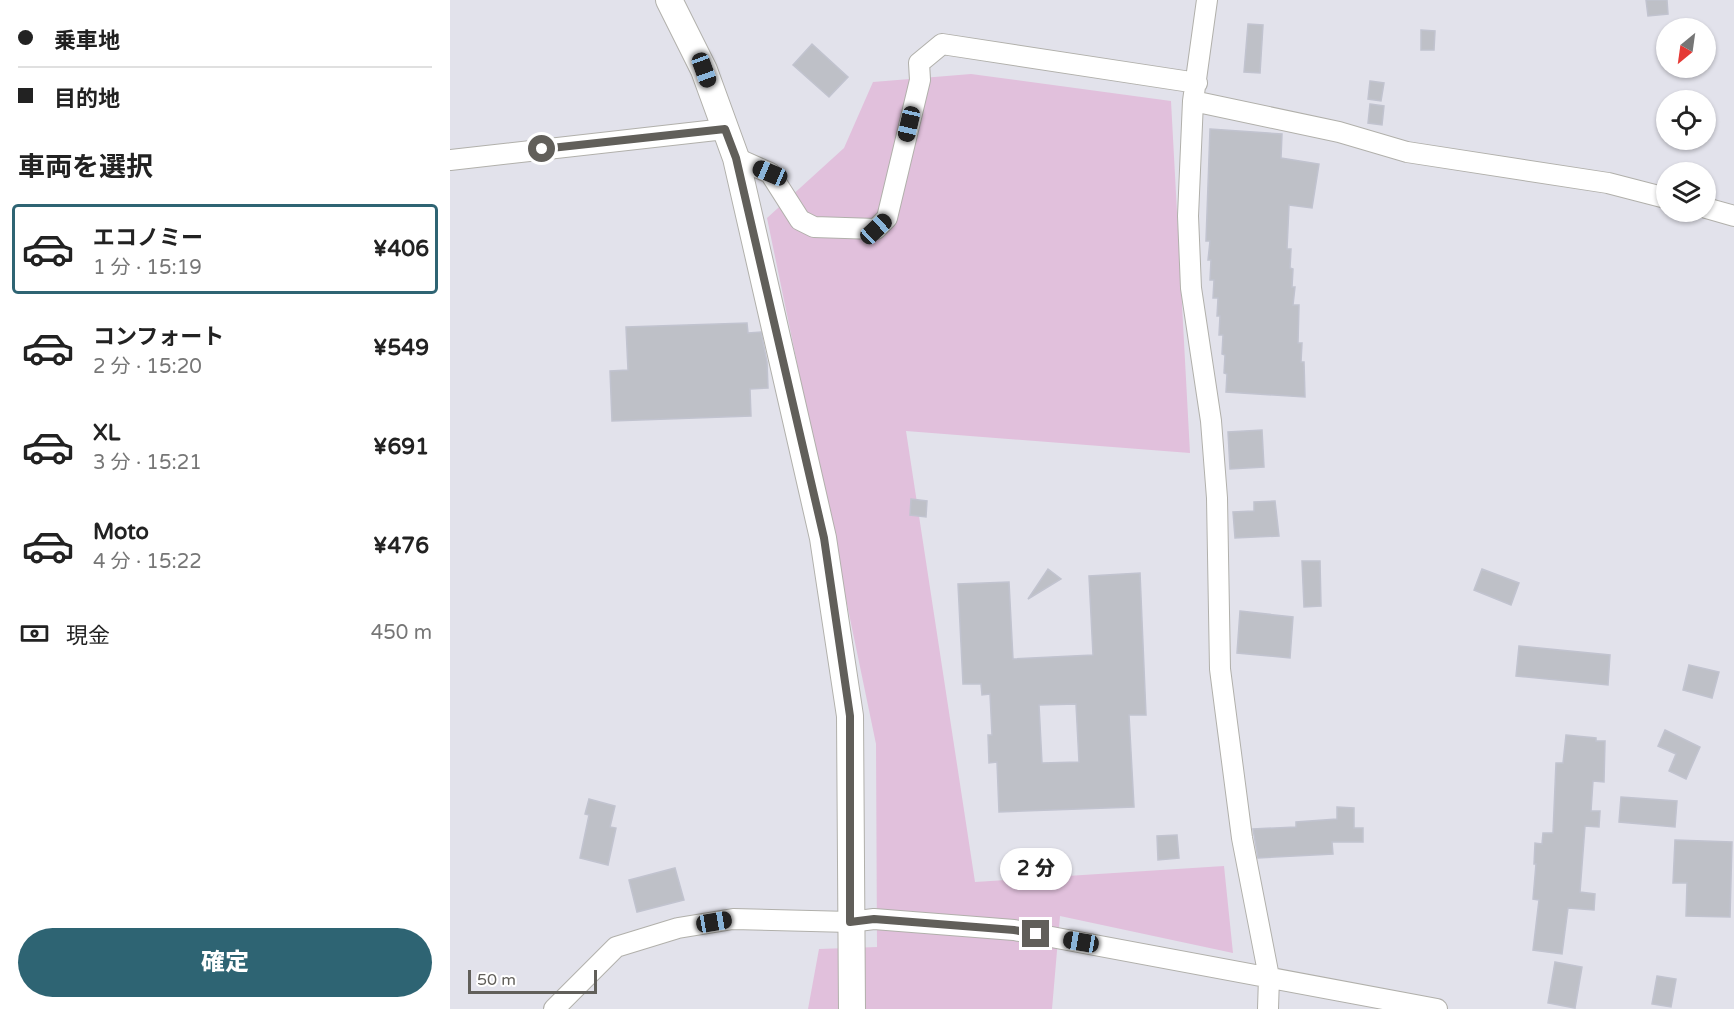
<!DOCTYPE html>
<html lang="ja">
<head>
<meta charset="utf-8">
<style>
  :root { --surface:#fff; --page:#f6f6f6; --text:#222; --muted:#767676; --line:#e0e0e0; --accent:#2e6473 }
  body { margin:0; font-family:"Varela Round","Noto Sans JP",sans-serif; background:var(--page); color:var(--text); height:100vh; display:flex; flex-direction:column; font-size:22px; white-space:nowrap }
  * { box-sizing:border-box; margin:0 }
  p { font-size:20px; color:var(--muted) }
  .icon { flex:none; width:33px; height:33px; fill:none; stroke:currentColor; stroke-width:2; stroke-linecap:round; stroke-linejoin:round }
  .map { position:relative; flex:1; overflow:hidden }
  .panel { display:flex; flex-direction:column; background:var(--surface); width:450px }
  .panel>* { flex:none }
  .guide { display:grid; align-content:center; height:132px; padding:0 18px; background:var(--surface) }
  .needle { width:39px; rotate:209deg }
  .controls { position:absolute; left:1206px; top:18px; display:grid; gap:12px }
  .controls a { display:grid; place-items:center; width:60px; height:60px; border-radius:50%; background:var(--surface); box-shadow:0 2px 4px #0004; font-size:30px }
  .scale { position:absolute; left:18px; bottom:15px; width:129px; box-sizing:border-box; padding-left:6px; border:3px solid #615f5a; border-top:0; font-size:16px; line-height:21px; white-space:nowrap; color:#615f5a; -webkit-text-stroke:4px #fff; paint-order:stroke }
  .end { position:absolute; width:27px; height:27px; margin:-14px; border:8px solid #615f5a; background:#fff; box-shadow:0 0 0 3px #fff }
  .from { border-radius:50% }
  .bubble { position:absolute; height:42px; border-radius:21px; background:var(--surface); box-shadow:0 2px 4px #0004; font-size:20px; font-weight:800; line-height:42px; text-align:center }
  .car { position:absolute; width:18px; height:36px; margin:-18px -9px; border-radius:8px; box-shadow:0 0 4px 2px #0007; background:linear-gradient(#222 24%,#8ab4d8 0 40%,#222 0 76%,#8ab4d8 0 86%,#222 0) }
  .guide b { display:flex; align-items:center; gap:21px; height:57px; font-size:22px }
  .guide b+b { border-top:2px solid var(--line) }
  .guide i { width:15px; height:15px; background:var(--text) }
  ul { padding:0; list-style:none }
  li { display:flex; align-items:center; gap:18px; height:90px; margin:0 12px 9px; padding:0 6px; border:3px solid transparent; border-radius:6px }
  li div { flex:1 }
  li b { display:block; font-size:22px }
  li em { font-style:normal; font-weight:800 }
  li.active { border-color:var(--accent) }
  li>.icon { width:54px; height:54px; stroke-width:1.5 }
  h2 { padding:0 18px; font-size:27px; line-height:72px }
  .pay { display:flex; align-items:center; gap:15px; height:66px; padding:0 18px; font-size:22px }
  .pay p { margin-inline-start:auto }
  .button { display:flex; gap:12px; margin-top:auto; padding:12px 18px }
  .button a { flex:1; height:69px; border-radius:36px; background:var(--accent); color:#fff; font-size:24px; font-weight:800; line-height:69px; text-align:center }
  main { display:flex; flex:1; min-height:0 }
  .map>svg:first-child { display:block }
  .green { fill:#e1c0dc }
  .building { fill:#bec0c7; stroke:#c1c3cf; stroke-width:1.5; fill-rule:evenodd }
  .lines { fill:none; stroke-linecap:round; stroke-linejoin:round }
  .minor-casing { stroke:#b1b0ab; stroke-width:22 }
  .tertiary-casing { stroke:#b1b0ab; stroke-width:28 }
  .minor { stroke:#fff; stroke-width:20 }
  .tertiary { stroke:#fff; stroke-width:26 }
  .route { stroke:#615f5a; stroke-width:8 }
</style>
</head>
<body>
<main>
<section class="panel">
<div class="guide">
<b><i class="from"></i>乗車地</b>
<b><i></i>目的地</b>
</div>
<h2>車両を選択</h2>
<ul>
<li class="active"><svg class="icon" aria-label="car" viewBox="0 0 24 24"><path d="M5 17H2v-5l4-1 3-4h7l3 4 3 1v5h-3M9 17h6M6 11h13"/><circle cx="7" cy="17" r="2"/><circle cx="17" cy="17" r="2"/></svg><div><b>エコノミー</b><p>1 分 · 15:19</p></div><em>¥406</em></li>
<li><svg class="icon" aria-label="car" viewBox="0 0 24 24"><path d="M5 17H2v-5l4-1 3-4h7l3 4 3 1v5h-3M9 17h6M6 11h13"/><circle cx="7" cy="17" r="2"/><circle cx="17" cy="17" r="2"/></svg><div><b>コンフォート</b><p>2 分 · 15:20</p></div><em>¥549</em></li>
<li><svg class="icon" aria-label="car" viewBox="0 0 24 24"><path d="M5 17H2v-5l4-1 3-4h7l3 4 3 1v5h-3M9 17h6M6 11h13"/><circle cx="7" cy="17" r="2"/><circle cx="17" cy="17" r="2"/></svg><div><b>XL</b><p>3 分 · 15:21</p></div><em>¥691</em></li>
<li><svg class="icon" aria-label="car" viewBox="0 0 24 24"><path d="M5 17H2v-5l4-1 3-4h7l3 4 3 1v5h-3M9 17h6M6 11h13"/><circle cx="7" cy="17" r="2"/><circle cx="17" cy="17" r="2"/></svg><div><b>Moto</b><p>4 分 · 15:22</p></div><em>¥476</em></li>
</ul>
<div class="pay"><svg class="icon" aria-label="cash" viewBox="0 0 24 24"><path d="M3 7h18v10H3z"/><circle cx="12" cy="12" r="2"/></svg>現金<p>450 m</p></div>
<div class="button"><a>確定</a></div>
</section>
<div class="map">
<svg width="1284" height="1009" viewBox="0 0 1284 1009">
  <rect width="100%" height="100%" fill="#e2e2eb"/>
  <path class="green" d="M521 74 721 101 740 453 456 431 525 882 774 866 783 953 610 916 602 1009H358L369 949 427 947 426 744 317 218 394 148 423 82Z"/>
  <path class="building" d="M1196 0H1217L1218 14 1198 16Z
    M798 24 813 25 810 73 794 72Z
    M971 30 985 31 984 50H971Z
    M362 44 398 77 379 97 343 65Z
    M920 81 934 83 931 101 918 99Z
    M920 104 934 106 932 125 918 123Z
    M760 129 832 134 831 158 869 164 862 208 839 205 837 249H841L840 268 843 269 842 287H845L843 305H849L848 343H852L851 362H854L855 397 776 392 777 374 774 373 775 355 772 354 773 335H769L770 316H767L768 298H763L764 280H760L761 260H758L760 241H756Z
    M297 323 298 333 311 332 317 362 318 388 300 389 301 416 162 421 160 371 178 370 176 327Z
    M812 430 814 467 780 469 778 432Z
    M461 499 477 501 476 517 460 515Z
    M825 501 829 536 785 538 783 512 804 511V502Z
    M852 561H870L871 606 854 607Z
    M598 569 611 579 578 599Z
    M1032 569 1069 583 1061 605 1024 590Z
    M690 573 696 715H679L684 807 549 812 547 762 539 763 538 735H542L540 694 532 695 531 684H513L508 584 559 582 563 659 643 655 639 576ZM626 704 629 762 592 763 589 705Z
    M790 611 843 617 840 658 787 653Z
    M1069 646 1160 655 1158 685 1066 676Z
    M1239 665 1269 672 1262 698 1233 690Z
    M1215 730 1250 747 1236 779 1219 771 1226 754 1208 746Z
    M1116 735 1146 738V741H1155L1154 782 1143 781 1141 811H1150L1149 827 1135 826 1130 892 1145 894 1144 910 1118 908 1112 954 1083 950 1089 900 1083 899 1086 864H1084L1085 843 1092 844 1093 833H1103L1106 763H1113Z
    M1171 797 1227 801 1225 827 1169 822Z
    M139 799 165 806 160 827 166 828 158 865 130 858 139 815 135 814Z
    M887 807 904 808V828H913V842H882L883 854 808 858 803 829 846 827V822L887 819Z
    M727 835 729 858 708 860 707 836Z
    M1225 840 1282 842 1280 917 1236 916 1237 883H1223Z
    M225 868 234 900 187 912 179 880Z
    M1105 962 1132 967 1125 1008 1098 1003Z
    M1207 976 1226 979 1221 1007 1202 1004Z"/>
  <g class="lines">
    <g class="minor-casing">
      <path id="minor" d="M757 0 743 101 738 216 741 288 761 421 767 498 770 669 792 838 819 977 818 1009
        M743 101 889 132 957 152 1158 183 1216 198
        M286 158 320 173 350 220 364 227 426 229 437 218 470 80 469 63 492 44 747 83
        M0 160 275 129
        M1256 208 1284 216
        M104 1009 166 947 228 928 283 919 400 922 424 919 564 930 987 1009"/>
    </g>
    <g class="tertiary-casing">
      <path id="tertiary" d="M219 0 254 70 286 158 373 538 400 716 402 1009"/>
    </g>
    <use href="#minor" class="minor"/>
    <use href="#tertiary" class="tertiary"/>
  </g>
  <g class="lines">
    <path class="route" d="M92 149 275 129 286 158 374 538 400 716V922L424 919 564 930 586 934"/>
  </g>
</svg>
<div class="controls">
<a><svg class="needle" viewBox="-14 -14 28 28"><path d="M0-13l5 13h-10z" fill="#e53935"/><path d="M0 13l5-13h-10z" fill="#767676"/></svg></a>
<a><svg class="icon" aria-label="locate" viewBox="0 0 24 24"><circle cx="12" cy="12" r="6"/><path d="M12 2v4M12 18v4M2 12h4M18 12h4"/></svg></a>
<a><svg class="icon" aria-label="layers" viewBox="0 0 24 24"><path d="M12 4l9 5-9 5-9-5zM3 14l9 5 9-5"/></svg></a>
</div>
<div class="scale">50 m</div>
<i class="end from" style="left:92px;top:149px"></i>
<i class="end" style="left:586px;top:934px"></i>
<div class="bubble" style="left:550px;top:848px;width:72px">2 分</div>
<i class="car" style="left:254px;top:70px;rotate:160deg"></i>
<i class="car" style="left:459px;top:124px;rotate:193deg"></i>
<i class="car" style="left:320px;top:173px;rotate:293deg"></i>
<i class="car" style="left:426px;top:229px;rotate:47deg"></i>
<i class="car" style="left:264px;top:922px;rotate:80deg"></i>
<i class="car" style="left:631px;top:942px;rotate:280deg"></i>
</div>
</main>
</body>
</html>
